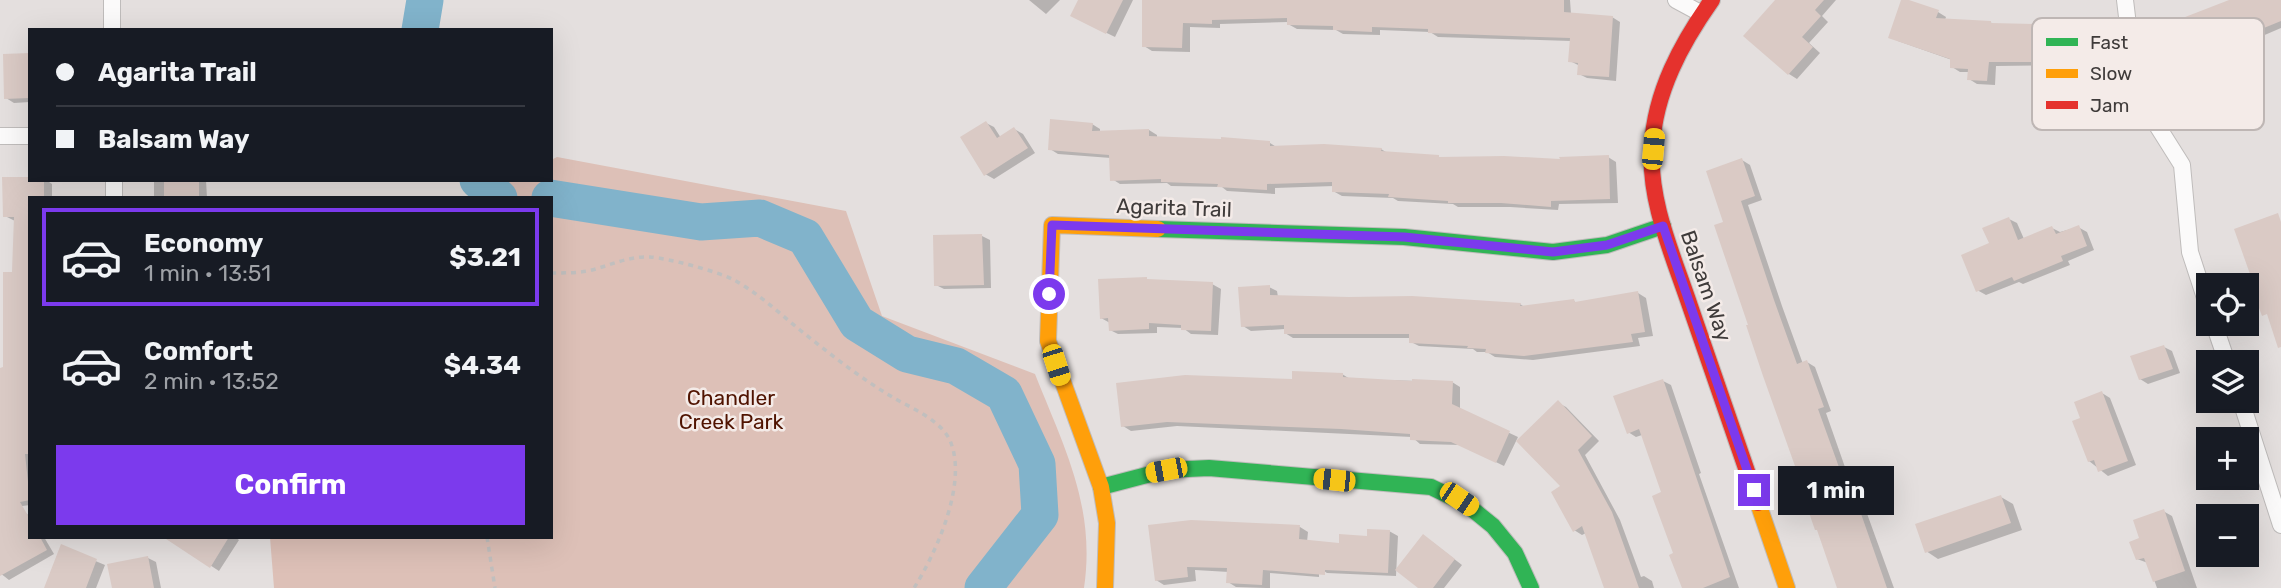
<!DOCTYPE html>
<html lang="en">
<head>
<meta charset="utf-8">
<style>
  :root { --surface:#171b24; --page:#20242c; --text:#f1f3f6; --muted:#9ea1a6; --line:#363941; --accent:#7c3aed }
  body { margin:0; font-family:Rubik,sans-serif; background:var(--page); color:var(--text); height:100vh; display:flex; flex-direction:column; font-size:26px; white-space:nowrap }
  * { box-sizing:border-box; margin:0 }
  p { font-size:23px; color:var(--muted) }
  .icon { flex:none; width:38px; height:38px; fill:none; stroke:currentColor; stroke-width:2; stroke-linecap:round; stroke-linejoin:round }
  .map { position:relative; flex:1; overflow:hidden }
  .panel { position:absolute; left:28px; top:196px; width:525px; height:343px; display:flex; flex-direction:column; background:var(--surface); border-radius:0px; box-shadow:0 7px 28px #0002 }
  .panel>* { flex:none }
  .hud { position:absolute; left:28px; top:28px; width:525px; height:154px; border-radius:0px; box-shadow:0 7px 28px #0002; display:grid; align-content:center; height:154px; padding:0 28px; background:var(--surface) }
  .tools { position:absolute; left:2196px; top:273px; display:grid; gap:14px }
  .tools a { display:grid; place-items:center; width:63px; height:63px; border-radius:0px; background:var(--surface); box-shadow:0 7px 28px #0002; font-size:35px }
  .end { position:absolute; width:32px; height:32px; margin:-16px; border:9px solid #7c3aed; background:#fff; box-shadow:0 0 0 4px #fff }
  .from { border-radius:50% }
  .bubble { position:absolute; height:49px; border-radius:0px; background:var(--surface); box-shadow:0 7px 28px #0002; font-size:23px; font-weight:700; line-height:49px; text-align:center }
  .car { position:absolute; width:21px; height:42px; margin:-21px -10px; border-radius:9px; box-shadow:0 0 5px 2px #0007; background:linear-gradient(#f5c518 24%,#345 0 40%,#f5c518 0 76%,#345 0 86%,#f5c518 0) }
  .hud b { display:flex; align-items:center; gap:24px; height:66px; font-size:26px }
  .hud b+b { border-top:2px solid var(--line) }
  .hud i { width:18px; height:18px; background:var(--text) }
  ul { padding:12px 0 0; list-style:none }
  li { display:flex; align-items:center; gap:21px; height:98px; margin:0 14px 10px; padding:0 14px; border:4px solid transparent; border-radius:0px }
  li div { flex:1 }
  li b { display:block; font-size:26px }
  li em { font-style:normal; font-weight:700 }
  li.current { border-color:var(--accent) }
  li>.icon { width:63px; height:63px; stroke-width:1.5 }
  .primary-button { display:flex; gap:14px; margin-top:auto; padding:14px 28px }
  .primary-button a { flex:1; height:80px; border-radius:0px; background:var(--accent); color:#fff; font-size:28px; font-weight:700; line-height:80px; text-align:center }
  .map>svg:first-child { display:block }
  .green { fill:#ddc0b7 }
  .shadow { fill:#0003 }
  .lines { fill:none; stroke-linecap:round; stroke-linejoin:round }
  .river { stroke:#81b3cb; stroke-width:37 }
  .building { fill:#dacac5 }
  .street-casing { stroke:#bfbcbb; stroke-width:18 }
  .fast-casing { stroke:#bfbcbb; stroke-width:18 }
  .slow-casing { stroke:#bfbcbb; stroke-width:18 }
  .jam-casing { stroke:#bfbcbb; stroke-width:18 }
  .path { stroke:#c1bfbe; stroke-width:3.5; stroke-dasharray:5 5; stroke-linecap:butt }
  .street { stroke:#fbfafa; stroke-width:16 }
  .fast { stroke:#30b455; stroke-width:16 }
  .slow { stroke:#ff9f0a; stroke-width:16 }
  .jam { stroke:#e5322d; stroke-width:16 }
  .route { stroke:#7c3aed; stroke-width:9 }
  .labels { text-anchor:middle; stroke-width:5; stroke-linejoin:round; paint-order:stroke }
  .street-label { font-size:21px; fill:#3f3b3a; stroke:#f4ebe8 }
  .park-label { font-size:21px; fill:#501300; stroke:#f4ebe8 }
  .key { fill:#f4ebe8; stroke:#beb6b4; stroke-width:2 }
  .key-label { font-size:19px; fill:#3f3b3a }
</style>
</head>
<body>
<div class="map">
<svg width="2281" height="588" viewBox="0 0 2281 588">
  <rect width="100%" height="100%" fill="#e4dfde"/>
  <path class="green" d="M557 157 846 211 882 316 1035 374C1064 447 1096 507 1084 588H274L270 537H551V198H470L508 180H551V160Z"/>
  <path class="shadow" d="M1029 0H1060L1046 14Z
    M1080 0H1133L1115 37 1080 20Z
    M1144 0H1570L1571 14 1612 17 1620 22 1616 81 1587 78 1579 74 1578 65 1570 61 1571 41 1438 37 1430 32 1380 30V35L1343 34 1336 30 1297 29 1288 24V22L1220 24V28L1190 27V52L1152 51 1144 46Z
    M1777 0H1836L1822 16 1828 22 1809 43 1820 53 1797 79 1789 74Z
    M1902 0 1938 12 1946 17 1945 20 1990 22 1995 25 2038 26 2047 31 2085 30 2093 35 2094 65 1996 66 1995 85 1977 84 1969 79 1970 72H1960L1952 67V60L1898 41Z
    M2232 0H2281V28L2239 46 2242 54 2207 68 2199 63Z
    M30 55V102L14 103 6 98Z
    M986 123 994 127 1001 138 1014 129 1023 134 1035 153 994 179 985 174Z
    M1092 124 1100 129V132L1149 130 1157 135V138L1270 143 1278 148 1381 149 1389 154 1441 158 1561 160 1608 157 1616 162 1618 203 1559 204 1558 210 1510 207H1458L1453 204 1398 201 1393 198 1342 196 1333 191 1334 186 1275 188V194L1227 191 1222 187 1171 186 1167 183 1120 184 1112 179 1111 158 1058 154 1050 149Z
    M1742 160 1750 165 1762 200 1748 205 1782 306 1803 364 1807 362 1815 367 1831 411 1826 413 1846 470 1853 475 1894 588H1839L1819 531 1726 223Z
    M30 180H46L52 184V198H30V505L0 509V369H5L14 274 15 221 5 216Z
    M154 180H206L207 198H154Z
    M2009 219 2017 223 2024 239 2052 228 2060 232 2078 227 2087 232 2094 250 2068 261 2070 265 2023 284 2019 282 1986 295 1977 290 1991 244Z
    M982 236 990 240 991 288 944 289 936 285Z
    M1212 284 1221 289 1218 335 1191 334 1183 328 1157 327V333L1118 334 1110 330V323L1101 318Z
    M1269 287 1277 291 1278 297 1520 304 1526 308 1574 301 1578 304 1638 293 1646 298 1653 336 1638 338 1640 346 1533 360 1495 357 1487 352H1477L1473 349 1419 346 1411 342V338H1293L1285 333V329L1251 331 1243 326Z
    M2164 347 2172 351 2180 373 2148 384 2140 379Z
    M1342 374 1350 379 1452 382 1460 387V410L1518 437 1504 466 1461 445 1420 444 1412 437 1177 426 1131 431 1123 426 1294 381Z
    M1663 381 1671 385 1701 473 1699 474 1739 588H1684L1663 494 1642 435 1636 437 1628 432Z
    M2102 393 2110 398 2136 465 2108 476 2089 461 2082 419Z
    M1558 403 1566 407 1599 441 1585 455 1620 520 1641 577 1644 576 1652 581 1654 588H1606L1586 533 1582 535 1574 530 1563 487Z
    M2001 497 2013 504 2022 530 1938 559 1926 551Z
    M2163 511 2172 516 2197 588H2157L2148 563 2137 559 2141 539Z
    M25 513 30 516V537H44L54 554 9 580 0 573V528Z
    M1150 527H1300L1308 532 1307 542 1341 545 1389 531 1398 536 1396 576 1327 573 1319 568V577L1270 573V588H1266L1236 587 1228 582 1229 572 1195 570 1196 581 1164 585 1156 580Z
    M167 537H235L239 540 219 571Z
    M1431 541 1462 565 1444 588H1421Z
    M62 547 105 565 96 588H46Z
    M148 558 156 562 161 588H113Z"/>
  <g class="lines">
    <path class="river" d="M420 30 425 0
      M478 180 499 198
      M550 198 701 222 760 218 805 237 857 323 907 354 956 366 1004 394 1037 464 1040 515 983 588"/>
  </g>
  <path class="building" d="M1078 0H1123L1106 34 1070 16Z
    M1142 0H1564V12L1613 16 1609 77 1577 75 1578 63 1568 62 1570 38 1428 33V29L1372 27V32L1333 30V26L1287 25V18L1212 20V24L1183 23 1182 48 1142 47Z
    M1775 0H1824L1815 10 1821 16 1802 37 1813 47 1788 75 1743 36Z
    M1901 0H1909L1939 10 1936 18 1991 21V23L2038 24V30L2085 28 2086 62H1989L1987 81 1967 80 1968 69 1950 68V59L1888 38Z
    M2229 0H2281V21L2232 41 2235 49 2197 64 2180 19Z
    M30 53V98L4 99 3 54Z
    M1050 119 1093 123 1092 131 1149 129V136L1221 139V137L1270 141V146L1324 144 1382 148 1381 151 1439 155V157L1504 156 1560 159 1559 157 1609 155 1610 199 1551 201V207L1501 203H1448V201L1388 197 1389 194 1332 192V182L1267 184V190L1217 187 1218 184 1161 182V179L1110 181 1109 155 1048 150Z
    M986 121 997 138 1014 127 1028 148 984 176 960 137Z
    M1742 158 1755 196 1741 201 1774 300 1797 364 1807 360 1824 407 1818 409 1840 470 1845 468 1887 588H1837L1817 530H1815L1799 484 1801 483 1763 376 1746 325H1748L1714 225 1723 222 1706 171Z
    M2 177H30V180H44V198H30V454H25L30 500 20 502 30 519V537H40L47 550 0 576V368L3 367V272H12L14 217H3Z
    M164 180H199V198H164Z
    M2278 213 2281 222V347L2278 348 2267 314 2262 316 2253 292 2256 291 2234 229Z
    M2009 217 2018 240 2052 226 2056 234 2079 225 2087 246 2061 256 2063 261 2014 281 2012 277 1976 292 1961 255 1989 243 1982 228Z
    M982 234 984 285 934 286 933 235Z
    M1147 277V279L1213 282 1211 331 1181 330V325L1149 323V329L1109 331 1108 318 1100 319 1098 279Z
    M1270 285V295L1349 297 1412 296 1521 303 1520 306 1574 299 1575 302 1638 291 1645 332 1631 334 1633 342 1524 356 1485 353 1486 349 1467 348 1468 346 1409 343V334H1284V325L1241 327 1238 287Z
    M2164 345 2173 369 2139 380 2130 356Z
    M1292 371 1343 373V377L1412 381V379L1453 381 1452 404 1510 431 1496 463 1451 442 1410 440V434L1341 429 1167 422 1121 427 1116 383 1185 375 1292 379Z
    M1663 379 1730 577 1703 588H1682L1669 555 1673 553 1652 496 1661 492 1639 429 1627 434 1613 396Z
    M2102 391 2128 461 2098 472 2094 460 2088 462 2072 421 2080 418 2074 402Z
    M1558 400 1592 436 1578 450 1612 512 1639 588H1604L1582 526 1573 532 1551 492 1560 486 1516 441Z
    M2001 495 2011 523 1925 553 1915 524Z
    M2164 509 2185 571 2153 582 2144 558 2136 560 2129 542 2139 538 2133 520Z
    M1191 520 1300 525 1299 539 1339 543V534L1367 536V529L1390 530 1388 573 1325 570V575L1263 570 1262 585 1226 583 1227 568 1187 567 1188 577 1155 581 1148 525Z
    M1423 534 1455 559 1433 588H1418L1395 570Z
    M163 537H229L210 568Z
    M61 544 97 559 86 588H44Z
    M148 556 154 588H112L107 564Z"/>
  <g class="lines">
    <g class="street-casing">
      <path id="street" d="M112 0V30
        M1676 0 1702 14
        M2125 0 2136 92 2182 165 2190 252 2208 307
        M0 136H30
        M114 180V198
        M2214 324 2227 362
        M2241 401 2281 525"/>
    </g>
    <g class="fast-casing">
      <path id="fast" d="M1158 229 1404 237 1553 252 1607 245 1663 226
        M1101 487 1166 470 1209 468 1431 487 1466 504 1493 526 1515 553 1531 588"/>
    </g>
    <g class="slow-casing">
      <path id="slow" d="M1758 503 1787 588
        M1105 588 1107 523 1101 487 1048 341 1052 225 1158 229"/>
    </g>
    <g class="jam-casing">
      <path id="jam" d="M1712 0C1681 44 1655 92 1652 146 1648 201 1673 255 1690 306 1713 372 1735 437 1758 503"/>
    </g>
    <path class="path" d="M551 273C564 273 576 273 588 271 609 266 628 256 650 257 667 258 716 271 732 279 757 292 778 312 800 330 830 354 860 378 894 398 913 409 943 421 951 443 967 485 936 553 914 588
      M487 537 495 588"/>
    <use href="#street" class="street"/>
    <use href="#fast" class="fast"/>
    <use href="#slow" class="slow"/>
    <use href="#jam" class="jam"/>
  </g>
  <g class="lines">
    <path class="route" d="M1049 294 1052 225 1404 237 1553 252 1607 245 1663 226 1754 490"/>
  </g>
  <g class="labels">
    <g class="street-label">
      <text transform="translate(1174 208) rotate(2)" y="7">Agarita Trail</text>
      <text transform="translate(1706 286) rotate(71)" y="7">Balsam Way</text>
    </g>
    <g class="park-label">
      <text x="731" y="405">Chandler<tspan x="731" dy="24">Creek Park</tspan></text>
    </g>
  </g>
  <rect x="2032" y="18" width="232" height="112" rx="10" class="key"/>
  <rect x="2046" y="38" width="32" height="8" fill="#30b455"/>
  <rect x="2046" y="69" width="32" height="9" fill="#ff9f0a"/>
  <rect x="2046" y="101" width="32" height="8" fill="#e5322d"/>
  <g class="key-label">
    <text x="2090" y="49">Fast</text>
    <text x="2090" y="80">Slow</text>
    <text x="2090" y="112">Jam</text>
  </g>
</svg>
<div class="tools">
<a><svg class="icon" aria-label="locate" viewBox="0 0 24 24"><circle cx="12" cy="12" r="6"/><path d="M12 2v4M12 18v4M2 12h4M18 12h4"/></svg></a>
<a><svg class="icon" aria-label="layers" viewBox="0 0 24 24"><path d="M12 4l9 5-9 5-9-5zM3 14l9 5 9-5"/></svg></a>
<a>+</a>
<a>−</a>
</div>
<i class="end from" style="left:1049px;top:294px"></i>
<i class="end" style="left:1754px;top:490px"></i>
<div class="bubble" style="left:1778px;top:466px;width:116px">1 min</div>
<i class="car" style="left:1653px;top:149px;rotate:5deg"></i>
<i class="car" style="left:1056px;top:365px;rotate:162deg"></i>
<i class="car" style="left:1166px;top:470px;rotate:259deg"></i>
<i class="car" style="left:1334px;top:480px;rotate:276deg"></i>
<i class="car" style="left:1459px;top:499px;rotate:124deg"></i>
<div class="hud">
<b><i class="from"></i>Agarita Trail</b>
<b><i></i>Balsam Way</b>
</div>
<section class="panel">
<ul>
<li class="current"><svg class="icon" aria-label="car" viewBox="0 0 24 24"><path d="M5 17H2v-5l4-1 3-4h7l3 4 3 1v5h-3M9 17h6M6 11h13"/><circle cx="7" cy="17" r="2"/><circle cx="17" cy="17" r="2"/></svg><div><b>Economy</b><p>1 min · 13:51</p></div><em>$3.21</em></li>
<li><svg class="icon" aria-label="car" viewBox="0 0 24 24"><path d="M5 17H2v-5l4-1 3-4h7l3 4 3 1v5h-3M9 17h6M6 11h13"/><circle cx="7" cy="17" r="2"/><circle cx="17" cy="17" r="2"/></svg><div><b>Comfort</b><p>2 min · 13:52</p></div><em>$4.34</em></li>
</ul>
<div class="primary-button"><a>Confirm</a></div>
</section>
</div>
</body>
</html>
